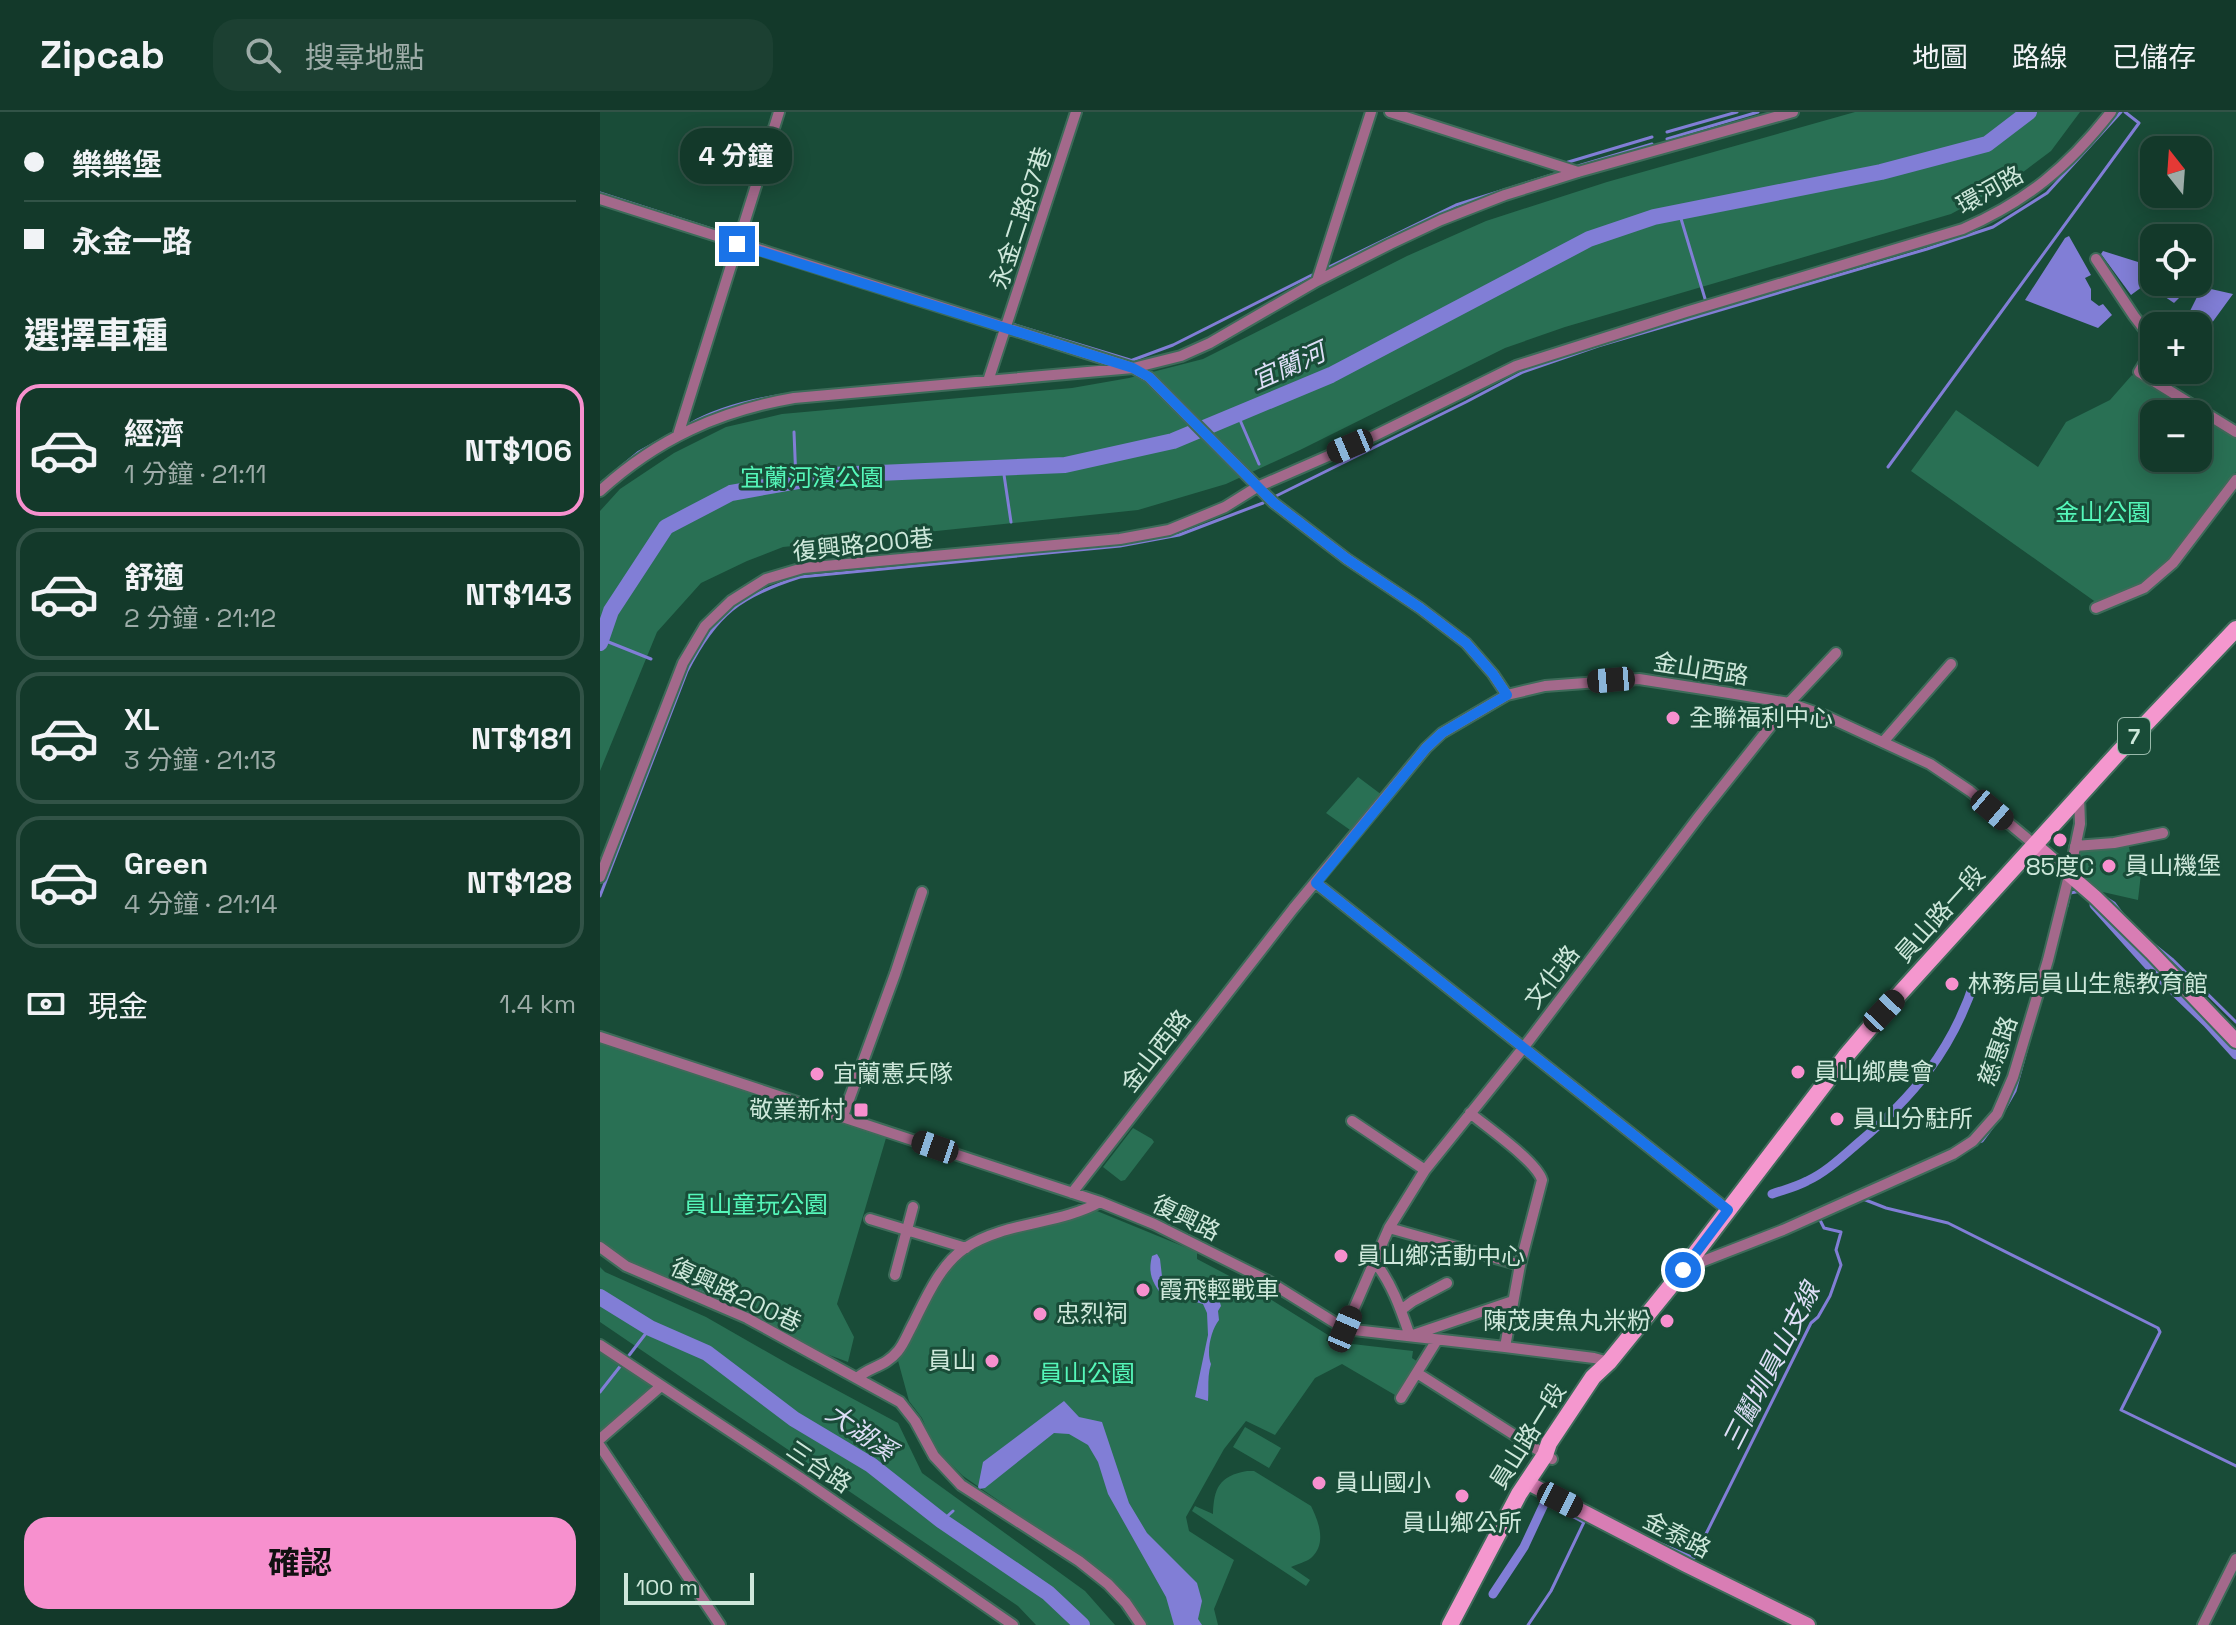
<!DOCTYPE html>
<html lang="zh-TW">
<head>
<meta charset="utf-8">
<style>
  :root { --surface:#13392a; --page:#1c4032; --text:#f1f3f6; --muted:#9daca8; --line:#325347; --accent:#f790ce }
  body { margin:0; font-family:"Space Grotesk","Noto Sans TC",sans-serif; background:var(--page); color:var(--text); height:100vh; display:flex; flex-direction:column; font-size:30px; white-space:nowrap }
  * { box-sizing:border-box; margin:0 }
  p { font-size:26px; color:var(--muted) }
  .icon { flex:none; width:44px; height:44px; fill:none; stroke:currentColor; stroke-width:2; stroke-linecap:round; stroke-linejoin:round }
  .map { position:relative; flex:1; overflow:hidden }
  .side { display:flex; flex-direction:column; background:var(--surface); width:600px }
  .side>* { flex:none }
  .hud { display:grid; align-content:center; height:176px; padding:0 24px; background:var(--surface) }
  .needle { width:52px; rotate:343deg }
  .controls { position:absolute; left:1540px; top:24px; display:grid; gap:16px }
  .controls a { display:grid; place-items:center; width:72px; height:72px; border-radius:16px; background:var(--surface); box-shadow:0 4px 20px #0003,0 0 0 2px var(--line); font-size:40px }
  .scale { position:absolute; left:24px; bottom:20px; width:130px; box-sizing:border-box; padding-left:8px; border:4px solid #cee8db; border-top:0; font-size:22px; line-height:28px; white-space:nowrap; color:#cee8db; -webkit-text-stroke:6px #194c38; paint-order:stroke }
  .end { position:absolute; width:36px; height:36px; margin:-18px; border:10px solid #1a73e8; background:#fff; box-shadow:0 0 0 4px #fff }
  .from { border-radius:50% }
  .bubble { position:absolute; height:56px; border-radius:24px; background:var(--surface); box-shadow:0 4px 20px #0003,0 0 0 2px var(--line); font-size:26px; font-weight:700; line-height:56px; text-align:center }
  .car { position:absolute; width:24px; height:48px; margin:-24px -12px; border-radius:10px; box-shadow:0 0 6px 2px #0007; background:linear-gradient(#222 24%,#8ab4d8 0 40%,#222 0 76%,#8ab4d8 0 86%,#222 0) }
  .hud b { display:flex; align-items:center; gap:28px; height:76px; font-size:30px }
  .hud b+b { border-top:2px solid var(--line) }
  .hud i { width:20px; height:20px; background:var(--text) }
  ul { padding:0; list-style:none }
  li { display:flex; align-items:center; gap:24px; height:132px; margin:0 16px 12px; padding:0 8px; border:4px solid var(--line); border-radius:24px }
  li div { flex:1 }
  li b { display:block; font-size:30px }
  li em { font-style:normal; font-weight:700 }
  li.on { border-color:var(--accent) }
  li>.icon { width:72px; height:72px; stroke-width:1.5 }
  h2 { padding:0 24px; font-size:36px; line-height:96px }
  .pay { display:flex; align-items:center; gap:20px; height:88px; padding:0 24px; font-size:30px }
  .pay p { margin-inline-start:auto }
  .primary-button { display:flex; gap:16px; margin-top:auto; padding:16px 24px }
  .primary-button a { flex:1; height:92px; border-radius:24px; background:var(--accent); color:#111; font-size:32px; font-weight:700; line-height:92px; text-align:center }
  header { display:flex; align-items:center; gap:48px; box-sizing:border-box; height:112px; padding:0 40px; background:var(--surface); border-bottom:2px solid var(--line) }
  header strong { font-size:38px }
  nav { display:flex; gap:44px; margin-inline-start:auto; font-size:28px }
  .search { width:560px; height:72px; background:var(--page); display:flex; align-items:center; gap:20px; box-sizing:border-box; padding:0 28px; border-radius:24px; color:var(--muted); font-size:30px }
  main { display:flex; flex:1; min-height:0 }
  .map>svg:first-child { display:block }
  .green { fill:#297054; fill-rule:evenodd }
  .water { fill:#817ed6 }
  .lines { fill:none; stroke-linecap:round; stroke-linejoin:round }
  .stream { stroke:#817ed6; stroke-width:3 }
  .canal { stroke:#817ed6; stroke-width:9 }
  .river { stroke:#817ed6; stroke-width:16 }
  .street-casing { stroke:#3d6b59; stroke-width:14 }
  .secondary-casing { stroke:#3d6b59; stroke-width:18 }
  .primary-casing { stroke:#3d6b59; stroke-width:20 }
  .street { stroke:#a3698b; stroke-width:10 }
  .secondary { stroke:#d87db4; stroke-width:14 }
  .primary { stroke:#f497ce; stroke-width:16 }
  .route { stroke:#1a73e8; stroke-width:10 }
  .poi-dot { fill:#f790ce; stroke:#194c38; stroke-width:3 }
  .labels { text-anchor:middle; stroke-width:6; stroke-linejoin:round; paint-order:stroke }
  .shield { fill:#194c38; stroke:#98b9aa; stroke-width:2 }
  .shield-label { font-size:22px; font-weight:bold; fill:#cee8db }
  .street-label { font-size:24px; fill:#cee8db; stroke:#194c38 }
  .park-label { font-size:24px; fill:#55f7b9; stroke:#194c38 }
  .poi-label { font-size:24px; fill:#cee8db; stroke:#194c38; text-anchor:start }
  .water-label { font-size:26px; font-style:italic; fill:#dddef6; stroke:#194c38 }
</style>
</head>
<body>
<header>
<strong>Zipcab</strong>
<div class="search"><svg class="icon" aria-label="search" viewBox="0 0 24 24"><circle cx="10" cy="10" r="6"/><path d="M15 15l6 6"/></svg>搜尋地點</div>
<nav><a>地圖</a><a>路線</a><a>已儲存</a></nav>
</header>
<main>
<section class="side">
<div class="hud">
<b><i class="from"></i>樂樂堡</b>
<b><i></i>永金一路</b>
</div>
<h2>選擇車種</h2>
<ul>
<li class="on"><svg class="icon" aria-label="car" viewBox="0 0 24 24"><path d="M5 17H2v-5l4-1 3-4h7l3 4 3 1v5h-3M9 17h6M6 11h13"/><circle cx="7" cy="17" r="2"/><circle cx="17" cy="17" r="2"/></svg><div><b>經濟</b><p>1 分鐘 · 21:11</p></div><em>NT$106</em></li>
<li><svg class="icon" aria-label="car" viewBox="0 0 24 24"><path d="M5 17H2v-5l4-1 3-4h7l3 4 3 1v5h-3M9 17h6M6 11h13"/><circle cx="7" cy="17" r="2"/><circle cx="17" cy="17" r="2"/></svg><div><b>舒適</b><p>2 分鐘 · 21:12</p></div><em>NT$143</em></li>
<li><svg class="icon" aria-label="car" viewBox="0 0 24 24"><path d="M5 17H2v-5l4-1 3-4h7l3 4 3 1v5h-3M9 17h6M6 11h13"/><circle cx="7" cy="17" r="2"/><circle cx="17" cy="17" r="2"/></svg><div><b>XL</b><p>3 分鐘 · 21:13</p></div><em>NT$181</em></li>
<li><svg class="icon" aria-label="car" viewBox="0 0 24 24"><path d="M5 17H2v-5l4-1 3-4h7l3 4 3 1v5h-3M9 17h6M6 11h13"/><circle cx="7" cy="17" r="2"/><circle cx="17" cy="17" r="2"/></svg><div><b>Green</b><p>4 分鐘 · 21:14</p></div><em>NT$128</em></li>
</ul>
<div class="pay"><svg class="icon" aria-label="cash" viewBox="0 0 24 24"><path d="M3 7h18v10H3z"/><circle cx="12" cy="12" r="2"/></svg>現金<p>1.4 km</p></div>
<div class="primary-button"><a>確認</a></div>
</section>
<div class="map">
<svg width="1636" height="1513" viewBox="0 0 1636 1513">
  <rect width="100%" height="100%" fill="#194c38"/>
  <path class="green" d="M1255 0H1480L1451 39 1410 70 1351 102 965 215 905 236 700 338 626 372 538 398 183 435 147 449 101 471 57 520 0 659V399L20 377 74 341 126 315 182 302 472 276 529 266 603 247 807 144 886 109 1007 70Z
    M1532 263 1636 323V360L1614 393 1570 449 1540 473 1497 491 1311 359 1356 298 1438 355 1466 310 1510 288ZM1554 302H1598V346H1554Z
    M758 665 782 683 753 720 726 701Z
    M1528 730 1530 740 1543 744 1538 788 1494 778 1473 763 1480 739Z
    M0 931 286 1026 237 1192 254 1225 248 1250 221 1240 19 1144 0 1129Z
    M533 1016 552 1027 554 1030 525 1068 521 1069 503 1055Z
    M497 1099 597 1140V1147L654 1177 728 1223 726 1229 813 1239 812 1246 818 1250 795 1283 742 1252 715 1266 675 1323 646 1309 624 1337 586 1405 589 1419 634 1448 614 1497 618 1513H547L525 1484 493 1454 363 1364 335 1337 322 1306 309 1289 297 1245 345 1160C382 1118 444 1111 497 1099Z
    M0 1155 5 1160 106 1205 190 1253 298 1311 322 1361 485 1479 515 1513H436L418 1494 0 1210Z
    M0 1238 60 1274 0 1324Z
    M645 1315 681 1336 669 1356 633 1335Z
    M647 1359H654L711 1394C719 1410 727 1432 711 1446 706 1450 697 1452 691 1455L710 1468 706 1474 592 1399 595 1394 613 1402C614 1376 619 1364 647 1359Z"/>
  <path class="water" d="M1469 124 1491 163 1485 166 1491 177V188L1499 194 1503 192 1512 203 1498 216 1425 188 1465 126Z
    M1503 139 1554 155V170H1595L1574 191 1546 172 1531 183 1501 142Z
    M1602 175 1633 182 1598 230V214H1567L1575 205 1588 203Z
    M557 1142 560 1147 563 1173 569 1185 568 1187 565 1188C554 1172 547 1164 552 1144Z
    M599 1184 619 1187 621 1194 618 1199 619 1208C611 1218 606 1240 611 1252 607 1264 609 1276 608 1289L595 1285 608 1223 607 1201 603 1192 596 1190Z
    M464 1289 479 1305 502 1310 529 1391 547 1421 597 1471 602 1489 598 1507 602 1513H574L566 1485 508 1382 498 1350 488 1333 469 1322 454 1321 385 1376 379 1377 378 1375 383 1350Z"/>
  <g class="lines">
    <path class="stream" d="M1067 20 1137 0
      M1067 27 1158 0
      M965 51 1052 25
      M978 54 1052 32
      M0 81 130 123
      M1079 100 1106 190
      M146 128 165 134
      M729 155 856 93 958 61
      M415 213 530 248
      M530 249 573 233 712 163
      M640 308 659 352
      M88 313C116 297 151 288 183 283
      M194 320 196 369
      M1288 355 1539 11 1525 0
      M403 356 411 410
      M0 372 39 340 73 321
      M674 385 866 290 923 260 998 234 1327 137 1393 115 1447 81 1521 0
      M1 527 51 547
      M0 784 87 559C116 502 140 484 200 465L520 434 579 423 663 391
      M1506 786 1514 791 1523 803
      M1467 794 1470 781 1481 779
      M1548 828 1573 848 1636 910
      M1403 1000 1415 979 1431 921
      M1375 1031 1382 1029 1399 1006
      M1263 1087 1286 1096 1348 1111 1558 1216 1560 1220 1521 1298 1636 1354
      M93 1177 130 1193
      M27 1246 50 1216
      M0 1280 22 1252
      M3 1330 46 1393
      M945 1390 983 1410
      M342 1409 353 1399
      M1055 1429 1094 1446 1211 1211 1218 1205 1230 1184 1241 1153 1236 1138 1241 1120 1224 1116 1218 1104
      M928 1513 951 1479 985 1408"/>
    <path class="canal" d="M1494 793 1557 863 1607 911 1636 943
      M1172 1082C1183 1078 1196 1075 1207 1069 1225 1061 1242 1045 1257 1032 1313 985 1352 939 1375 868
      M893 1482 924 1435 945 1390"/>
    <path class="river" d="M0 531 11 499 66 415 131 381 232 363 465 353 573 329 731 263 989 127 1054 105 1281 60 1387 32 1429 0
      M0 1185 50 1216 107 1241 194 1307 271 1353 342 1409 448 1481 482 1513"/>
    <g class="street-casing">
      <path id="street" d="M790 0 978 60
        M0 87 533 256 549 265 674 391 747 447 820 496 866 531 893 562 907 583
        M1496 147 1534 204 1554 230
        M717 169 771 0
        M1554 236 1539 260 1636 320
        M388 269 476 0
        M78 323 179 0
        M0 379C57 327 119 299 194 286L533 256 581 244 610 231 717 169 790 132 841 108 905 83 978 60 1193 0
        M1496 496 1544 476 1573 451 1636 368
        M1283 630 1351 552
        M1475 734 1514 731 1563 721
        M0 765 83 551 105 514 131 489 166 467 203 456 520 427 569 418 625 395 657 375 774 324 916 254 1086 200 1363 117C1427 89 1468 55 1511 0
        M716 771 1128 1098
        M0 925 500 1090 554 1112 668 1169 745 1217 905 1235 994 1246 1009 1250
        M870 1001C888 1016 936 1049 942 1068L920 1153 905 1235
        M243 1004 295 862 322 780
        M752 1009 825 1058
        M472 1081 693 797 826 636 842 621 907 583 945 574 1039 567 1129 581 1189 591 1226 604 1330 652 1370 679 1435 733
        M270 1107 366 1136
        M789 1116 920 1153
        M0 1135 26 1154 147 1206 300 1290 315 1309 334 1344 361 1373 479 1449 508 1472 526 1491 541 1513
        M774 1149C792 1171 801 1198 810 1224L913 1189
        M1088 1155 1183 1118 1353 1042 1373 1029 1397 1002 1413 965 1448 848 1469 764 1480 712 1479 684
        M295 1163 313 1095
        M801 1198 813 1189 847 1171
        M745 1217 789 1116 825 1058 924 935 1100 703 1189 591 1236 541
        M0 1233 202 1367 413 1513
        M817 1261 952 1347
        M257 1266C271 1254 285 1255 298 1239 304 1232 308 1221 313 1212 326 1186 340 1153 365 1136 406 1109 459 1113 500 1090
        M801 1286 837 1228
        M0 1327 61 1274
        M0 1334 120 1513
        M1603 1513 1636 1447"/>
    </g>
    <g class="secondary-casing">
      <path id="secondary" d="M1435 733 1495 785 1551 840 1636 929
        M926 1370 1086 1453 1208 1513"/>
    </g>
    <g class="primary-casing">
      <path id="primary" d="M850 1513 919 1382 945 1343 949 1331 993 1265 1009 1250 1069 1176 1245 945 1284 899 1518 641 1636 517"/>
    </g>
    <use href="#street" class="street"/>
    <use href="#secondary" class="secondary"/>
    <use href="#primary" class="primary"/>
  </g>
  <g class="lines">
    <path class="route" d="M137 132 533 256 549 265 674 391 747 447 820 496 866 531 893 562 907 583 842 621 826 636 716 771 1128 1098 1083 1158"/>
  </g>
  <g class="poi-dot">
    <circle cx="1073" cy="606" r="8"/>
    <circle cx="1460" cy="728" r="8"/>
    <circle cx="1509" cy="754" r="8"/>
    <circle cx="1352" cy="872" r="8"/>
    <circle cx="1198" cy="960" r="8"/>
    <circle cx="217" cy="962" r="8"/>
    <rect x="253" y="990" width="16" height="16" rx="4"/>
    <circle cx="1237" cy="1007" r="8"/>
    <circle cx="741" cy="1144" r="8"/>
    <circle cx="543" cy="1178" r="8"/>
    <circle cx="440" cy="1202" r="8"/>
    <circle cx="1067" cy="1209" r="8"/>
    <circle cx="392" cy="1249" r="8"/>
    <circle cx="719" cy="1371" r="8"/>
    <circle cx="862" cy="1384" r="8"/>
  </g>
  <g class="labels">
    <rect class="shield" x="1518" y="606" width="32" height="36" rx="6"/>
    <g class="shield-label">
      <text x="1534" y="632">7</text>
    </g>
    <g class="street-label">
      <text transform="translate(1390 78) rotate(-29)" y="8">環河路</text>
      <text transform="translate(421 106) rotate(-72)" y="8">永金二路97巷</text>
      <text transform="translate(263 433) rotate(-6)" y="8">復興路200巷</text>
      <text transform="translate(1101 557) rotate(9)" y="8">金山西路</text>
      <text transform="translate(1340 802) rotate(-48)" y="8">員山路一段</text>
      <text transform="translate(952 865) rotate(-52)" y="8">文化路</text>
      <text transform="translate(556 939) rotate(-52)" y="8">金山西路</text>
      <text transform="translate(1398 939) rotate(-71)" y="8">慈惠路</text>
      <text transform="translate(586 1106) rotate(26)" y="8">復興路</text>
      <text transform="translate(136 1183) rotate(25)" y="8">復興路200巷</text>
      <text transform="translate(928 1324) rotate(-58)" y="8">員山路一段</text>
      <text transform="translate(219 1355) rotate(34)" y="8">三合路</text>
      <text transform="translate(1077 1423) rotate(27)" y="8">金泰路</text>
    </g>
    <g class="park-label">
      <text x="212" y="374">宜蘭河濱公園</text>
      <text x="1503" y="409">金山公園</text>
      <text x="156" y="1101">員山童玩公園</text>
      <text x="487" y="1270">員山公園</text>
    </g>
    <g class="poi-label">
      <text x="1089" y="614">全聯福利中心</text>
      <text x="1525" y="762">員山機堡</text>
      <text x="1460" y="763" text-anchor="middle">85度C</text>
      <text x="1368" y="880">林務局員山生態教育館</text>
      <text x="1214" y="968">員山鄉農會</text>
      <text x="233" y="970">宜蘭憲兵隊</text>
      <text x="245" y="1006" text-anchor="end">敬業新村</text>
      <text x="1253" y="1015">員山分駐所</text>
      <text x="757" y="1152">員山鄉活動中心</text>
      <text x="559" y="1186">霞飛輕戰車</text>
      <text x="456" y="1210">忠烈祠</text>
      <text x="1051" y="1217" text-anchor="end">陳茂庚魚丸米粉</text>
      <text x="376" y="1257" text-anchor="end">員山</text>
      <text x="735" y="1379">員山國小</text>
      <text x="862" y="1419" text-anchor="middle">員山鄉公所</text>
    </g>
    <g class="water-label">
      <text transform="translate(688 254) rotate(-24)" y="9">宜蘭河</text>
      <text transform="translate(1171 1254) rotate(-63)" y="9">三鬮圳員山支線</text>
      <text transform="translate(261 1320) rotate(35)" y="9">大湖溪</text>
    </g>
  </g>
</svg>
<div class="controls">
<a><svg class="needle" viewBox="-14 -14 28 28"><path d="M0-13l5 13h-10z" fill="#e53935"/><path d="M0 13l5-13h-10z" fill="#9daca8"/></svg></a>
<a><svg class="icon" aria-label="locate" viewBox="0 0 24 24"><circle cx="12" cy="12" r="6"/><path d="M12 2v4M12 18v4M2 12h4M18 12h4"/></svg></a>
<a>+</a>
<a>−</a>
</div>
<div class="scale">100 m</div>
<i class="end from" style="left:1083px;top:1158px"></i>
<i class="end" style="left:137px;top:132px"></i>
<div class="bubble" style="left:80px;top:16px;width:112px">4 分鐘</div>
<i class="car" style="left:750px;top:334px;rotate:247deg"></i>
<i class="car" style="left:1011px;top:568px;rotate:265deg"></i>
<i class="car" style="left:1392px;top:698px;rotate:130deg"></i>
<i class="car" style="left:1284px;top:899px;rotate:43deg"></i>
<i class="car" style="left:335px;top:1035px;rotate:289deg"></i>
<i class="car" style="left:745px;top:1217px;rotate:23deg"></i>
<i class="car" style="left:960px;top:1388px;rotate:117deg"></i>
</div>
</main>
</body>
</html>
